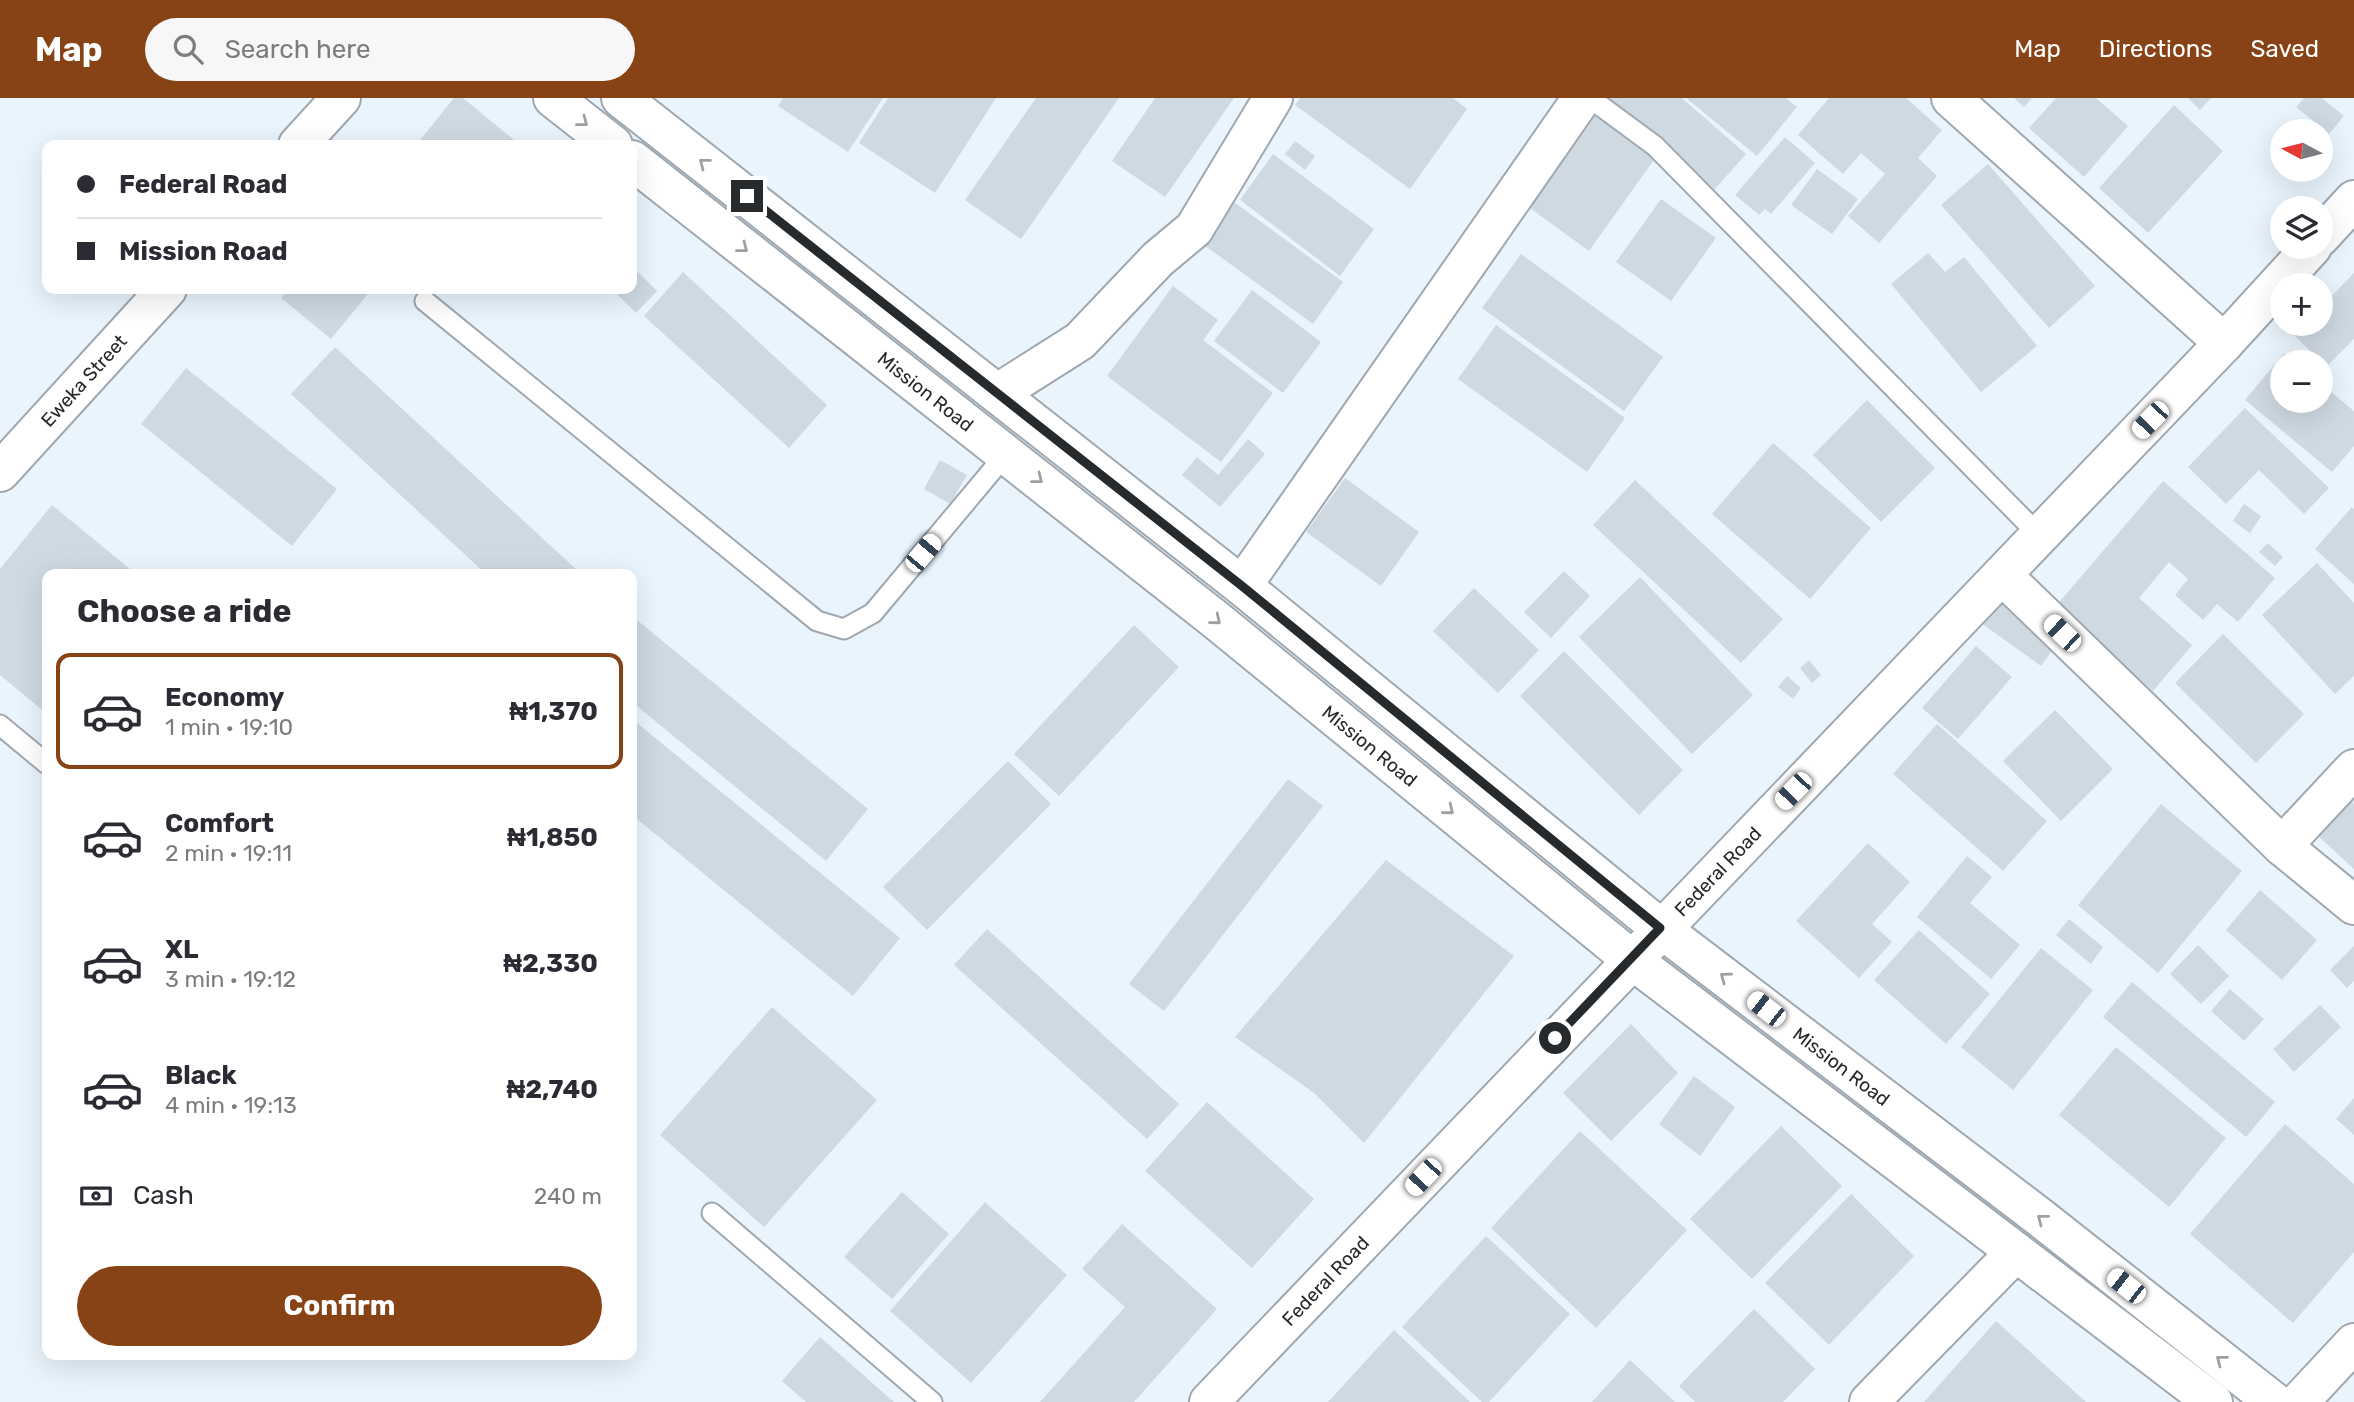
<!DOCTYPE html>
<html lang="en">
<head>
<meta charset="utf-8">
<style>
  :root { --surface:#fff; --page:#f7f7f7; --text:#2b2b33; --muted:#7c7c81; --line:#e1e1e2; --accent:#874315 }
  body { margin:0; font-family:Rubik,sans-serif; background:var(--page); color:var(--text); height:100vh; display:flex; flex-direction:column; font-size:26px; white-space:nowrap }
  * { box-sizing:border-box; margin:0 }
  p { font-size:23px; color:var(--muted) }
  .icon { flex:none; width:38px; height:38px; fill:none; stroke:currentColor; stroke-width:2; stroke-linecap:round; stroke-linejoin:round }
  .map { position:relative; flex:1; overflow:hidden }
  .panel { position:absolute; left:42px; top:471px; width:595px; height:791px; display:flex; flex-direction:column; background:var(--surface); border-radius:14px; box-shadow:0 7px 28px #0002 }
  .panel>* { flex:none }
  .banner { position:absolute; left:42px; top:42px; width:595px; height:154px; border-radius:14px; box-shadow:0 7px 28px #0002; display:grid; align-content:center; height:154px; padding:0 35px; background:var(--surface) }
  .needle { width:46px; rotate:277deg }
  .tools { position:absolute; left:2270px; top:21px; display:grid; gap:14px }
  .tools a { display:grid; place-items:center; width:63px; height:63px; border-radius:50%; background:var(--surface); box-shadow:0 7px 28px #0002; font-size:35px }
  .end { position:absolute; width:32px; height:32px; margin:-16px; border:9px solid #262a2d; background:#fff; box-shadow:0 0 0 4px #fff }
  .from { border-radius:50% }
  .car { position:absolute; width:21px; height:42px; margin:-21px -10px; border-radius:9px; box-shadow:0 0 5px 2px #0007; background:linear-gradient(#fff 24%,#345 0 40%,#fff 0 76%,#345 0 86%,#fff 0) }
  .banner b { display:flex; align-items:center; gap:24px; height:66px; font-size:26px }
  .banner b+b { border-top:2px solid var(--line) }
  .banner i { width:18px; height:18px; background:var(--text) }
  ul { padding:0; list-style:none }
  li { display:flex; align-items:center; gap:21px; height:116px; margin:0 14px 10px; padding:0 21px; border:4px solid transparent; border-radius:14px }
  li div { flex:1 }
  li b { display:block; font-size:26px }
  li em { font-style:normal; font-weight:700 }
  li.active { border-color:var(--accent) }
  li>.icon { width:63px; height:63px; stroke-width:1.5 }
  h2 { padding:0 35px; font-size:32px; line-height:84px }
  .pay { display:flex; align-items:center; gap:18px; height:77px; padding:0 35px; font-size:26px }
  .pay p { margin-inline-start:auto }
  .action { display:flex; gap:14px; margin-top:auto; padding:14px 35px }
  .action a { flex:1; height:80px; border-radius:42px; background:var(--accent); color:#fff; font-size:28px; font-weight:700; line-height:80px; text-align:center }
  header { display:flex; align-items:center; gap:42px; box-sizing:border-box; height:98px; padding:0 35px; background:var(--accent); color:#fff }
  header strong { font-size:33px }
  nav { display:flex; gap:38px; margin-inline-start:auto; font-size:24px }
  .search { width:490px; height:63px; background:var(--page); display:flex; align-items:center; gap:18px; box-sizing:border-box; padding:0 24px; border-radius:38px; color:var(--muted); font-size:26px }
  .map>svg:first-child { display:block }
  .building { fill:#cfd9e2 }
  .lines { fill:none; stroke-linecap:round; stroke-linejoin:round }
  .service-casing { stroke:#9fa8b1; stroke-width:23 }
  .minor-casing { stroke:#9fa8b1; stroke-width:42 }
  .tertiary-casing { stroke:#9fa8b1; stroke-width:42 }
  .service { stroke:#fff; stroke-width:19 }
  .minor { stroke:#fff; stroke-width:38 }
  .tertiary { stroke:#fff; stroke-width:38 }
  .oneway { stroke:#9d9fa0 }
  .route { stroke:#262a2d; stroke-width:9 }
  .labels { text-anchor:middle; stroke-width:5; stroke-linejoin:round; paint-order:stroke }
  .street-label { font-size:19px; fill:#262a2d; stroke:#e9f4fd }
</style>
</head>
<body>
<header>
<strong>Map</strong>
<div class="search"><svg class="icon" aria-label="search" viewBox="0 0 24 24"><circle cx="10" cy="10" r="6"/><path d="M15 15l6 6"/></svg>Search here</div>
<nav><a>Map</a><a>Directions</a><a>Saved</a></nav>
</header>
<div class="map">
<svg width="2354" height="1304" viewBox="0 0 2354 1304">
  <rect width="100%" height="100%" fill="#e9f4fd"/>
  <path class="building" d="M454 0H463L520 47H416Z
    M783 0H883L848 54 778 8Z
    M888 0H996L935 95 859 45Z
    M1036 0H1119L1021 141 965 102Z
    M1155 0H1234L1165 99 1112 63Z
    M1300 0H1453L1467 11 1410 91 1295 7Z
    M1607 0H1682L1746 56 1714 92Z
    M1686 0H1786L1797 9 1757 58Z
    M1829 0H1906L1942 32 1918 60 1937 78 1879 145 1848 118 1885 76 1861 55 1843 76 1798 37Z
    M2014 0H2032L2024 9Z
    M2056 0H2096L2128 28 2084 79 2029 30Z
    M2188 0H2211L2200 12Z
    M2304 0H2322L2344 18 2329 36 2296 9Z
    M2174 7 2223 53 2148 135 2099 90Z
    M1597 16 1656 59 1589 153 1530 110Z
    M1785 39 1815 65 1771 116 1765 111 1759 117 1735 97Z
    M1295 43 1315 58 1305 72 1285 56Z
    M1273 56 1374 131 1340 178 1240 102Z
    M1988 66 2095 188 2049 230 1941 107Z
    M1817 71 1858 101 1832 136 1791 107Z
    M1661 101 1716 140 1671 203 1616 164Z
    M1234 104 1343 184 1313 226 1204 147Z
    M1928 155 1945 174 1964 159 2037 248 1981 294 1891 186Z
    M1521 156 1663 259 1624 313 1482 210Z
    M638 174 657 193 636 215 617 196 622 191H632V180Z
    M683 174 827 307 789 350 644 218Z
    M2354 175V241L2326 269 2294 237 2305 226H2320V210Z
    M1173 188 1218 222 1203 242 1273 295 1221 364 1107 278Z
    M288 191H372L331 241 281 200Z
    M1252 192 1321 244 1283 295 1214 243Z
    M1496 227 1625 320 1587 374 1458 281Z
    M335 249 578 473 575 476H486L291 296Z
    M2284 255 2296 264H2282V303H2320V285L2354 313V348L2332 374 2245 302Z
    M186 270 337 391 292 448 141 326Z
    M1867 302 1935 370 1881 424 1813 357Z
    M2245 310 2329 390 2304 416 2259 372 2226 406 2188 369Z
    M1248 341 1265 356 1220 409 1182 377 1197 359 1218 377Z
    M1773 345 1871 430 1810 501 1712 416Z
    M940 362 967 377 950 406 924 391Z
    M1345 380 1419 434 1381 488 1306 434Z
    M1635 382 1783 521 1741 565 1593 427Z
    M2163 383 2275 480 2238 524 2217 506 2203 522 2175 497 2188 481 2169 464 2139 500 2192 547 2153 593 2055 509Z
    M2244 406 2261 418 2250 435 2233 423Z
    M52 407 136 476H47V616L0 577V471Z
    M2352 409 2354 411V486L2315 451Z
    M2268 445 2283 459 2275 468 2259 454Z
    M2317 465 2354 505V578L2335 596 2262 517Z
    M1564 473 1590 498 1551 540 1524 514Z
    M1640 479 1753 597 1692 656 1579 539Z
    M1474 490 1539 552 1498 595 1433 533Z
    M1998 501 2058 544 2041 568 1981 525Z
    M632 518 868 711 826 763 632 604Z
    M1134 527 1179 569 1059 698 1014 656Z
    M2223 536 2304 616 2256 665 2175 585Z
    M1976 548 2012 579 1958 641 1922 610Z
    M1564 553 1683 672 1639 717 1520 598Z
    M1809 562 1821 577 1812 585 1800 570Z
    M1787 578 1801 590 1793 601 1778 589Z
    M2055 612 2113 671 2061 723 2003 663Z
    M632 621 900 840 853 898 632 717Z
    M1937 626 2047 723 2003 773 1893 676Z
    M1008 663 1051 706 927 832 883 789Z
    M1288 681 1323 708 1164 913 1129 886Z
    M2348 701 2354 706V771L2316 736Z
    M2161 706 2242 773 2158 875 2078 807Z
    M1868 745 1910 784 1872 826 1892 844 1859 880 1796 823Z
    M1967 758 1992 779 1970 805 2020 847 1991 881 1917 819Z
    M1386 762 1514 858 1364 1045 1314 995 1235 939Z
    M2260 792 2317 842 2282 882 2226 832Z
    M2069 821 2103 849 2091 866 2056 837Z
    M987 831 1179 1006 1147 1041 954 867Z
    M1919 832 1990 896 1946 946 1874 882Z
    M2198 847 2229 878 2201 906 2170 876Z
    M2354 848V883L2347 890 2330 872Z
    M2041 850 2093 892 2013 992 1961 949Z
    M2132 884 2275 1004 2246 1039 2103 919Z
    M2230 891 2264 921 2244 943 2211 913Z
    M2320 907 2341 929 2294 974 2273 951Z
    M772 909 877 1002 764 1129 660 1037Z
    M1631 926 1678 975 1611 1043 1563 995Z
    M2116 949 2226 1040 2169 1109 2059 1017Z
    M1694 978 1735 1009 1700 1058 1659 1026Z
    M2354 1000V1037L2336 1021Z
    M1207 1004 1314 1101 1252 1170 1145 1073Z
    M2285 1026 2354 1086V1154L2293 1225 2190 1136Z
    M1781 1028 1842 1088 1752 1181 1690 1121Z
    M1580 1033 1687 1132 1596 1230 1491 1130Z
    M902 1094 949 1136 892 1201 844 1159Z
    M1851 1096 1914 1158 1829 1247 1765 1185Z
    M985 1104 1067 1177 971 1285 890 1213Z
    M1122 1126 1217 1211 1134 1304H1040L1125 1209 1082 1171Z
    M1486 1138 1570 1216 1489 1304H1482L1402 1229Z
    M1754 1211 1815 1271 1783 1304H1695L1679 1288Z
    M1996 1223 2086 1304H1924Z
    M1394 1232 1470 1304H1328Z
    M820 1239 894 1304H806L782 1283Z
    M1630 1262 1675 1304H1592Z"/>
  <g class="lines">
    <g class="service-casing">
      <path id="service" d="M1590 0 1655 48 2040 438
        M425 203 817 523 844 531 873 515 1006 356
        M0 627 47 666
        M712 1115 932 1304"/>
    </g>
    <g class="minor-casing">
      <g id="minor">
        <path d="M1951 0 2224 245"/>
        <path d="M298 47 341 0"/>
        <path d="M998 295 1080 243 1158 161 1194 131 1273 0"/>
        <path id="s1" d="M0 374 167 191"/>
        <path d="M2002 477 2282 748 2354 807"/>
        <path d="M1242 488 1582 0"/>
        <path d="M2282 748 2354 671"/>
        <path d="M1869 1304 2016 1154"/>
        <path d="M2299 1304 2354 1245"/>
      </g>
    </g>
    <g class="tertiary-casing">
      <g id="tertiary">
        <path d="M553 0 613 47"/>
        <path id="s2" d="M621 0 1242 488 1660 830 2042 1121 2274 1304"/>
        <path id="s3" d="M632 62 1216 522 1631 861 2213 1304"/>
        <path d="M2320 139 2354 102"/>
        <path id="s4" d="M1209 1304 2224 245 2312 149"/>
      </g>
    </g>
    <use href="#service" class="service"/>
    <use href="#minor" class="minor"/>
    <use href="#tertiary" class="tertiary"/>
  </g>
  <defs><path id="oneway-chevron" d="M-2-3.5L2.5 0L-2 3.5" fill="none" stroke-width="1.6" stroke-linecap="round" stroke-linejoin="round" transform="scale(1.75)"/></defs>
  <g class="oneway">
    <use href="#oneway-chevron" transform="translate(583 24) rotate(38)"/>
    <use href="#oneway-chevron" transform="translate(704 65) rotate(-142)"/>
    <use href="#oneway-chevron" transform="translate(743 150) rotate(38)"/>
    <use href="#oneway-chevron" transform="translate(1038 381) rotate(38)"/>
    <use href="#oneway-chevron" transform="translate(1216 522) rotate(39)"/>
    <use href="#oneway-chevron" transform="translate(1449 712) rotate(39)"/>
    <use href="#oneway-chevron" transform="translate(1725 879) rotate(-143)"/>
    <use href="#oneway-chevron" transform="translate(2042 1121) rotate(-142)"/>
    <use href="#oneway-chevron" transform="translate(2221 1262) rotate(-142)"/>
  </g>
  <g class="lines">
    <path class="route" d="M747 98 1242 488 1660 830 1555 940"/>
  </g>
  <g class="labels">
    <g class="street-label">
      <text dy="7" stroke="none"><textPath href="#s1" startOffset="124">Eweka Street</textPath></text>
      <text dy="7" stroke="none"><textPath href="#s3" startOffset="374">Mission Road</textPath></text>
      <text dy="7" stroke="none"><textPath href="#s3" startOffset="942">Mission Road</textPath></text>
      <text dy="7" stroke="none"><textPath href="#s4" startOffset="735">Federal Road</textPath></text>
      <text dy="7" stroke="none"><textPath href="#s2" startOffset="1558">Mission Road</textPath></text>
      <text dy="7" stroke="none"><textPath href="#s4" startOffset="168">Federal Road</textPath></text>
    </g>
  </g>
</svg>
<div class="tools">
<a><svg class="needle" viewBox="-14 -14 28 28"><path d="M0-13l5 13h-10z" fill="#e53935"/><path d="M0 13l5-13h-10z" fill="#7c7c81"/></svg></a>
<a><svg class="icon" aria-label="layers" viewBox="0 0 24 24"><path d="M12 4l9 5-9 5-9-5zM3 14l9 5 9-5"/></svg></a>
<a>+</a>
<a>−</a>
</div>
<i class="end from" style="left:1555px;top:940px"></i>
<i class="end" style="left:747px;top:98px"></i>
<i class="car" style="left:2150px;top:322px;rotate:224deg"></i>
<i class="car" style="left:923px;top:455px;rotate:40deg"></i>
<i class="car" style="left:2062px;top:535px;rotate:314deg"></i>
<i class="car" style="left:1793px;top:693px;rotate:224deg"></i>
<i class="car" style="left:1766px;top:911px;rotate:308deg"></i>
<i class="car" style="left:1423px;top:1079px;rotate:223deg"></i>
<i class="car" style="left:2126px;top:1188px;rotate:308deg"></i>
<div class="banner">
<b><i class="from"></i>Federal Road</b>
<b><i></i>Mission Road</b>
</div>
<section class="panel">
<h2>Choose a ride</h2>
<ul>
<li class="active"><svg class="icon" aria-label="car" viewBox="0 0 24 24"><path d="M5 17H2v-5l4-1 3-4h7l3 4 3 1v5h-3M9 17h6M6 11h13"/><circle cx="7" cy="17" r="2"/><circle cx="17" cy="17" r="2"/></svg><div><b>Economy</b><p>1 min · 19:10</p></div><em>₦1,370</em></li>
<li><svg class="icon" aria-label="car" viewBox="0 0 24 24"><path d="M5 17H2v-5l4-1 3-4h7l3 4 3 1v5h-3M9 17h6M6 11h13"/><circle cx="7" cy="17" r="2"/><circle cx="17" cy="17" r="2"/></svg><div><b>Comfort</b><p>2 min · 19:11</p></div><em>₦1,850</em></li>
<li><svg class="icon" aria-label="car" viewBox="0 0 24 24"><path d="M5 17H2v-5l4-1 3-4h7l3 4 3 1v5h-3M9 17h6M6 11h13"/><circle cx="7" cy="17" r="2"/><circle cx="17" cy="17" r="2"/></svg><div><b>XL</b><p>3 min · 19:12</p></div><em>₦2,330</em></li>
<li><svg class="icon" aria-label="car" viewBox="0 0 24 24"><path d="M5 17H2v-5l4-1 3-4h7l3 4 3 1v5h-3M9 17h6M6 11h13"/><circle cx="7" cy="17" r="2"/><circle cx="17" cy="17" r="2"/></svg><div><b>Black</b><p>4 min · 19:13</p></div><em>₦2,740</em></li>
</ul>
<div class="pay"><svg class="icon" aria-label="cash" viewBox="0 0 24 24"><path d="M3 7h18v10H3z"/><circle cx="12" cy="12" r="2"/></svg>Cash<p>240 m</p></div>
<div class="action"><a>Confirm</a></div>
</section>
</div>
</body>
</html>
